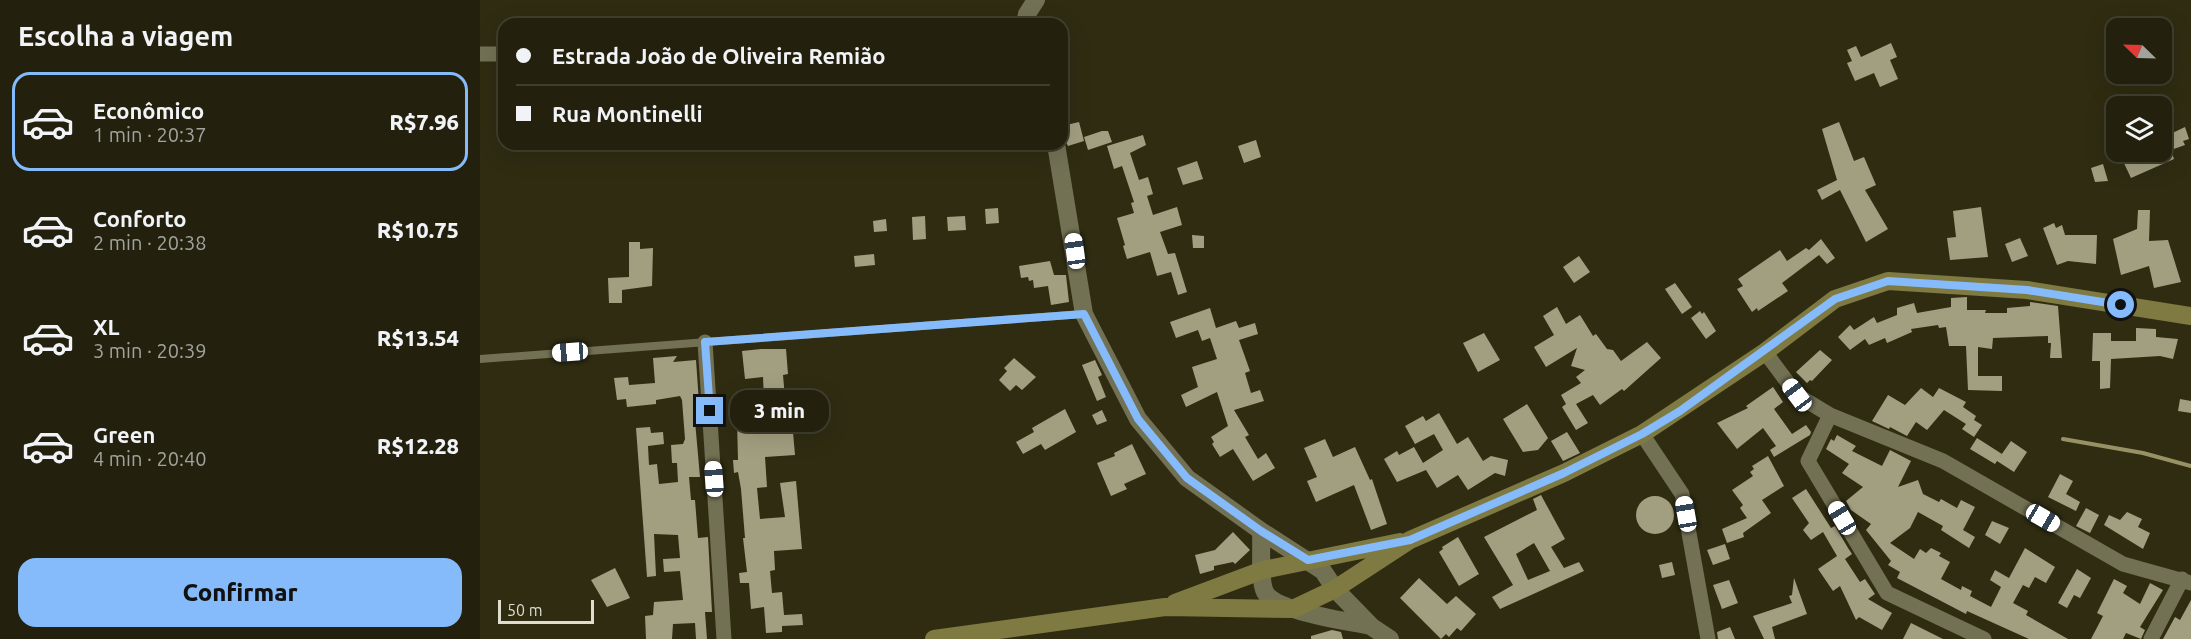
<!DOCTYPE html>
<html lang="pt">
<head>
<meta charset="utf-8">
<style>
  :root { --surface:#23210e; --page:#2b2917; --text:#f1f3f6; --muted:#a3a39e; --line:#403e2e; --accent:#85bbfb }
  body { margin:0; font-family:Ubuntu,sans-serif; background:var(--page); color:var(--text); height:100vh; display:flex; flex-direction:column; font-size:22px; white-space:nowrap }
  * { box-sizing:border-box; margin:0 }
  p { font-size:20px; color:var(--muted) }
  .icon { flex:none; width:33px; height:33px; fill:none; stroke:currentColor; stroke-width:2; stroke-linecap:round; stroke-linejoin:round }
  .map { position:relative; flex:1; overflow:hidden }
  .side { display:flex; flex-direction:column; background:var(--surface); width:480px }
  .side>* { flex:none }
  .hud { position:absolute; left:18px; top:18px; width:570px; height:132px; border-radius:18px; box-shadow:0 6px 24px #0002,0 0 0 2px var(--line); display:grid; align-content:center; height:132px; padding:0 18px; background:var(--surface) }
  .needle { width:39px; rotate:293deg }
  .buttons { position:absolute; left:1626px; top:18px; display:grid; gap:12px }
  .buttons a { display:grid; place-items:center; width:66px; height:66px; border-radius:12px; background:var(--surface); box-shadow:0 6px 24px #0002,0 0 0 2px var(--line); font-size:30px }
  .scale { position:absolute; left:18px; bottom:15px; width:96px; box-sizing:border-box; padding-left:6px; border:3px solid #dfdece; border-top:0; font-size:16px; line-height:21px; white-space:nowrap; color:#dfdece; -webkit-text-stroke:4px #2f2c12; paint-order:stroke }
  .end { position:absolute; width:27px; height:27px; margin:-14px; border:8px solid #85bbfb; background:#111; box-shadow:0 0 0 3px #111 }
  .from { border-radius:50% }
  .bubble { position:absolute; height:42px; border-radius:18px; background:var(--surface); box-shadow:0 6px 24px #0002,0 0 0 2px var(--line); font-size:20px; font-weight:800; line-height:42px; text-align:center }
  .car { position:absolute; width:18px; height:36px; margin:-18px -9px; border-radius:8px; box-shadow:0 0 4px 2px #0007; background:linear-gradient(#fff 24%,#345 0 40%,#fff 0 76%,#345 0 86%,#fff 0) }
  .hud b { display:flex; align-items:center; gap:21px; height:57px; font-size:22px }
  .hud b+b { border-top:2px solid var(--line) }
  .hud i { width:15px; height:15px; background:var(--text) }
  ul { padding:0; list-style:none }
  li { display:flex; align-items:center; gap:18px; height:99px; margin:0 12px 9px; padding:0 6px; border:3px solid transparent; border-radius:18px }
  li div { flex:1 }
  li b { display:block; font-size:22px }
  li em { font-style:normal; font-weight:800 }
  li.selected { border-color:var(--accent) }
  li>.icon { width:54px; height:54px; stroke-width:1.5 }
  h2 { padding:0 18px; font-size:27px; line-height:72px }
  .action { display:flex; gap:12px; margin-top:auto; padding:12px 18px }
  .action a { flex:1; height:69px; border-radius:18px; background:var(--accent); color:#111; font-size:24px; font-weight:800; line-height:69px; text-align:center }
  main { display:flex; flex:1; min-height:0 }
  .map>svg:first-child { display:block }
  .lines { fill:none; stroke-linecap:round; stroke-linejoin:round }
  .stream { stroke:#979266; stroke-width:4 }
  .building { fill:#a29f81; fill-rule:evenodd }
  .service { stroke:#737154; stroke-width:8 }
  .minor { stroke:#737154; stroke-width:15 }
  .tertiary { stroke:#737154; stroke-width:18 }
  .secondary { stroke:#7f7a41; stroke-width:18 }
  .route { stroke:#85bbfb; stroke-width:8 }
</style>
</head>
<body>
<main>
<section class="side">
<h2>Escolha a viagem</h2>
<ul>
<li class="selected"><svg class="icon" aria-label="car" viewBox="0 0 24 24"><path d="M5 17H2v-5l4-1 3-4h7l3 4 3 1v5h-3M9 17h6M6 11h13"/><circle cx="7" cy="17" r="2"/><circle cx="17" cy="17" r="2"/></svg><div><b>Econômico</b><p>1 min · 20:37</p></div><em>R$7.96</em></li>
<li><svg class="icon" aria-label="car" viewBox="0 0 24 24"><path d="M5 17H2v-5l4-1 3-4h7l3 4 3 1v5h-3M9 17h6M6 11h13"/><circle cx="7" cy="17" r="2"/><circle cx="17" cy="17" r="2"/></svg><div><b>Conforto</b><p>2 min · 20:38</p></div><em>R$10.75</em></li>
<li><svg class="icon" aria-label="car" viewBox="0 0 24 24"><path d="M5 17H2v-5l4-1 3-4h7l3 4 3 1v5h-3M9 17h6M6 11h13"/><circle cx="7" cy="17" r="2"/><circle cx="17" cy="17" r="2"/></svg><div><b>XL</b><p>3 min · 20:39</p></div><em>R$13.54</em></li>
<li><svg class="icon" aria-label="car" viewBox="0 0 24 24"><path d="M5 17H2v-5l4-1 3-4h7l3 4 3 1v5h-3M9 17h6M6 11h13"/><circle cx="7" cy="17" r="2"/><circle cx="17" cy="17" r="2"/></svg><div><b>Green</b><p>4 min · 20:40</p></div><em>R$12.28</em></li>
</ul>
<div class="action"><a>Confirmar</a></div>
</section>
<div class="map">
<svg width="1711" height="639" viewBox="0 0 1711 639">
  <rect width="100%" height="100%" fill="#2f2c12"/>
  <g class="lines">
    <path class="stream" d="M1583 439 1663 453 1711 466"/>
  </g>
  <path class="building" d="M1411 43 1417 57 1410 60 1418 79 1400 87 1394 73 1375 81 1367 63 1372 61 1367 50 1376 46 1381 57Z
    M599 122 604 141 588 146 582 135V126Z
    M1359 122 1374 161 1384 157 1396 185 1385 190 1408 229 1386 242 1360 190 1342 200 1337 190 1357 180 1342 129Z
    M1705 127 1709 139 1703 141 1705 145 1691 150 1694 159 1651 178 1642 159 1660 152H1682V129L1686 136Z
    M622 131H628L632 142 608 150 604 137Z
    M663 135 666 145 650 153 659 180 668 177 673 194 667 196 673 215 697 207 702 225 680 232 688 254 695 253 707 292 698 295 691 272 677 276 670 252 647 259 643 246 645 245 637 218 654 213 651 203 654 202 642 166 634 169 627 146Z
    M776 140 781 157 764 163 758 146Z
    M717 161 723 179 703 185 697 168Z
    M1623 164 1628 181 1615 182 1611 168Z
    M1501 207 1508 257 1470 260 1467 238 1476 237 1473 211Z
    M518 208 519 223 506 224 505 209Z
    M1658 210H1670L1669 241 1688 240 1701 282 1674 288 1669 266 1641 275 1633 239 1657 229Z
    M445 216 446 239 433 240 432 217Z
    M485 216 486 230 468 231 467 217Z
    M406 219 407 231 394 232 393 221Z
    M1574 223 1576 228 1582 225 1585 235H1617L1616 264 1588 261 1577 265 1563 228Z
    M712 235 724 236V248H713Z
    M1540 238 1548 256 1532 262 1525 244Z
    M1341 239 1355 258 1347 264 1339 255 1302 283 1308 291 1278 311 1277 308 1272 312 1257 289 1263 286 1258 279 1300 250 1307 261 1326 248 1329 250Z
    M149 242H160V249L173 248 172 286 142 290V303H129L128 278 149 277Z
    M394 254 395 265 375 267 374 256Z
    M1099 256 1110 272 1094 283 1083 267Z
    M570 261 574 275H586L589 302 571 305 568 286 554 288 553 280 549 281 548 277 541 278 539 266Z
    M1195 283 1212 307 1202 314 1185 289Z
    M1487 297V310H1506L1505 313H1527V308L1550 306V302L1578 306 1582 358H1570L1571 343H1568V336L1513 338 1512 349 1498 347V376H1522V391L1488 390 1486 346H1469L1466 327 1459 328 1458 325 1431 329 1432 332 1407 343 1405 338 1389 345 1385 339 1370 350 1358 337 1370 325 1374 330 1394 317 1397 323 1417 315V308L1434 303 1437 313 1471 307V298Z
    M1077 307 1086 324 1100 315 1113 336 1116 334 1127 349 1133 350 1141 361 1167 342 1181 358 1144 391 1142 389 1120 405 1113 395 1096 404 1108 423 1096 430 1082 407 1086 404 1081 395 1101 383 1096 377 1105 370 1091 366 1097 348 1066 367 1054 347 1074 335 1063 316Z
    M730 308 736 328 756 321 759 328 775 323 778 334 759 340 770 371 765 373 771 393 780 390 784 401 754 410 769 435 765 437 778 459 786 453 795 468 773 481 753 449 740 457 732 444 734 442 731 437 748 426 737 392 706 407 701 395 718 387 712 367 737 359 730 338 722 341 718 330 696 338 690 322Z
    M1220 311 1222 314 1224 312 1236 331 1226 339 1211 318Z
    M1656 328 1676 329V337L1698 339 1693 359 1680 356 1631 359 1630 388 1620 389V361H1612L1613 333H1631V341H1656Z
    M1004 333 1020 360 998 372 983 343Z
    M281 349H306L308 374 303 375 305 398H310L315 455 285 457 287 487 277 488 280 519 305 517 300 483 316 481 322 549 294 551 295 570 290 571 292 593 302 592 304 615 322 614 323 625 302 626V632L286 633 284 607 271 609 269 583H260L259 573 267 572 263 538H265L261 489 258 472 254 473 253 460H258L257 421 271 420 270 400H284L283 377 265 379 262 351Z
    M1340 350 1352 360 1332 381 1330 380 1327 383 1316 372Z
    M197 356 193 362 216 360 219 403H216L217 420 215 421 220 477H209L211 500H215L218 538 228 537 232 612H225L227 639H216L215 623 193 624 192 639H166L165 616 173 615 174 602 203 600 200 571 184 572 183 559 200 558 198 535 174 534 176 576 167 577 156 428 170 427 171 433 183 432 184 444 168 446 169 465 177 464 179 484 198 482 197 463H192L191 445 203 444 205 439 202 400 200 396 176 400V404L147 407 146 399 137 400 134 378 148 377 149 385 175 383 173 358Z
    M534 358 556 377 542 390 536 385 530 391 519 380 527 371 524 368Z
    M615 360 622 375 618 377 626 397 617 401 602 365Z
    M1293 387 1303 402 1294 409 1312 434 1326 425 1331 432 1330 435 1294 457 1290 450 1296 446 1283 428 1257 449 1237 423 1268 408 1266 406Z
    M1441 388 1453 397 1459 388 1486 402 1483 407 1496 416 1494 420 1502 425 1494 437 1482 429 1486 424 1464 410 1447 430 1436 422 1427 436 1410 427 1409 429 1392 421 1408 395 1425 405Z
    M1700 399 1711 401V413L1698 411Z
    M1047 404 1068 438 1058 450 1043 452 1023 419Z
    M585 409 596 432 565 450 561 444 543 454 536 442 554 432 552 428Z
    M622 410 627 421 617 425 612 415Z
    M959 413 977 444 988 437 1003 461 1011 456 1028 460 1025 476 1015 473 988 490 978 475 957 488 946 470 917 482 904 459 917 451 919 455 934 447 943 463 963 450 954 434 935 444 925 426 943 416 946 421Z
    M1087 432 1100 453 1083 461 1071 441Z
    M1357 435 1376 446 1372 451 1402 466 1410 450 1431 461 1418 487 1438 480 1443 494 1459 502 1461 499 1477 508 1481 500 1495 507 1483 530 1495 537 1489 548 1461 530 1463 526 1438 512 1430 528 1410 543 1434 559 1440 549 1446 553 1451 548 1461 553 1459 556 1470 562 1461 579 1481 590 1482 586 1492 591 1490 596 1511 607 1521 587 1510 580 1515 570 1529 578 1545 548 1575 567 1566 583 1555 577 1549 588 1543 585 1533 603 1548 611 1546 615 1588 639H1549L1487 611 1486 614 1417 578 1420 572 1408 565 1411 561 1386 530 1391 524 1371 510 1366 501 1383 487 1362 473 1369 464 1346 449 1351 439 1354 441Z
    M1497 438 1522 454 1519 458 1531 441 1547 452 1534 472 1517 461 1515 464 1490 449Z
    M845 439 853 457 875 447 890 480 892 479 907 524 891 530 874 485 836 502 827 481 837 477 824 448Z
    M652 444 666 474 644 484 647 489 631 496 617 463 635 456 634 453Z
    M1288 456 1304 486 1282 500 1291 513 1263 533 1264 537 1247 543 1242 529 1267 518 1260 508 1263 505 1252 490 1273 476 1270 472 1274 469 1272 466Z
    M1580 474 1593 481 1586 494 1600 502 1596 511 1568 497Z
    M1326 489 1351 528 1355 526 1368 548 1372 554 1365 559 1380 582 1385 579 1395 594 1388 599 1412 613 1402 630 1379 617 1376 620 1360 586 1353 591 1338 569 1357 556 1343 532 1331 540 1323 530 1329 523 1312 498Z
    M1061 495 1085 539 1071 547 1084 568 1099 562 1104 571 1020 609 1012 597 1033 585 1004 537 1057 510 1053 499ZM1054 543 1070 571 1048 580 1036 554Z
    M1156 515a19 19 0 1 1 38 0a19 19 0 1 1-38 0Z
    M1606 508 1619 515 1610 533 1596 526Z
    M1647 512 1662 519 1658 527 1670 533 1663 549 1624 525 1629 515 1640 520Z
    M1512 521 1529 528 1520 544 1505 535Z
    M753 532 770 550 755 564 753 562 734 566V570L720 574 715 555 735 550Z
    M978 537 999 574 979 586 959 552 963 549 962 547Z
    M1245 544 1250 559 1233 565 1227 550Z
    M1192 562 1195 575 1182 578 1179 565Z
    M135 568 150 598 127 607 111 580Z
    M1597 569 1611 578 1600 598 1594 595 1587 608 1578 603Z
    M939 578 967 604 976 596 996 614 981 631 977 628 969 637 966 634 961 639 920 598Z
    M1314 578 1327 614 1292 627 1295 639H1284L1273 616 1312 603 1309 596 1312 595Z
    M1634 579 1647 586 1643 593 1660 604 1670 583 1683 590 1660 627 1665 630 1661 639 1646 633 1643 639H1611L1623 616 1617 613Z
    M1249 580 1258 603 1242 609 1233 585Z
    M1711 600V639H1683L1695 617 1700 620Z
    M1431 623 1463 639H1423Z
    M1250 627 1255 639H1238L1237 632Z
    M852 630 861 632 863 639H831V636Z"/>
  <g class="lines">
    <path class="service" d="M0 359 603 314"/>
    <path class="minor" d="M0 54H24
      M225 342 244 639
      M1285 352 1317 395 1350 415 1463 461 1643 564 1711 583
      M1350 415 1328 461 1407 593 1504 639
      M1162 434 1202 494 1228 639
      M1671 639 1702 579"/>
    <path class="tertiary" d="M545 24 547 14 556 0
      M576 144 604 314 658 419 707 478 781 531 843 571 855 589 892 627 910 639
      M781 531C782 546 779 580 785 592 795 612 869 621 891 626"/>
    <path class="secondary" d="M695 603 783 570 920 542
      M454 639 685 607 813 609 855 589 930 540 1084 473 1162 434 1285 352 1355 299 1408 281 1547 290 1711 316"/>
  </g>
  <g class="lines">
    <path class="route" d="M230 411 225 342 604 314 658 419 707 478 781 531 828 560 930 540 1084 473 1162 434 1200 411 1355 299 1408 281 1547 290 1641 305"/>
  </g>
</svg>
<div class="buttons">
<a><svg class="needle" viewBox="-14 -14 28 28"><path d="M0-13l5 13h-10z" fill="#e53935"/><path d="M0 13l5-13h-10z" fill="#a3a39e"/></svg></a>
<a><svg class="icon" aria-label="layers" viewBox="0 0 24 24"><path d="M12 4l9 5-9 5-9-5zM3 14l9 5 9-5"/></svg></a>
</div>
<div class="scale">50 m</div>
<i class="end from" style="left:1641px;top:305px"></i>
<i class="end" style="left:230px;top:411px"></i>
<div class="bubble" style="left:250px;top:390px;width:99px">3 min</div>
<i class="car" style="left:595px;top:251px;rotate:352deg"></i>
<i class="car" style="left:90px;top:352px;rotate:266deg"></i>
<i class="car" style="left:1317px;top:395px;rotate:323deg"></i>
<i class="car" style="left:234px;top:479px;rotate:356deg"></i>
<i class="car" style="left:1206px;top:514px;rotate:350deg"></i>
<i class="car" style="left:1362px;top:518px;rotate:329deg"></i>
<i class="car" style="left:1563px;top:518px;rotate:120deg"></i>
<div class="hud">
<b><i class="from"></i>Estrada João de Oliveira Remião</b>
<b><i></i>Rua Montinelli</b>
</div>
</div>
</main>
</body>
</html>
